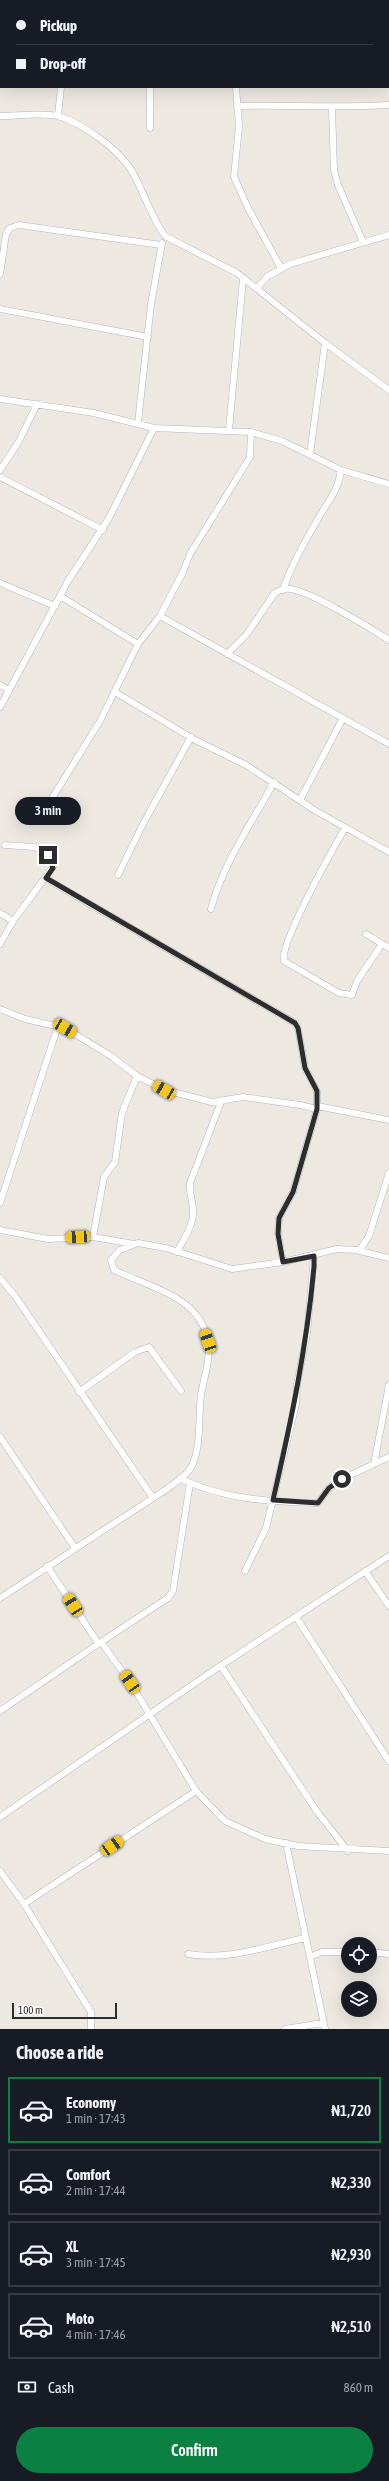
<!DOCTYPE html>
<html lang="en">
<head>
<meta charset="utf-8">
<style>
  :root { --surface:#171b24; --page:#20242c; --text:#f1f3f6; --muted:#9ea1a6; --line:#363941; --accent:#0b8043 }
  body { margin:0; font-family:"Asap Condensed",sans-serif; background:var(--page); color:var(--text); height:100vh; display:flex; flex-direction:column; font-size:15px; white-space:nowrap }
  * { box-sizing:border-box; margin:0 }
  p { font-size:13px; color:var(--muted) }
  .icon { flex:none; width:22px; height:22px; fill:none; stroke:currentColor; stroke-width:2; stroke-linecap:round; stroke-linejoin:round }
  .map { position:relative; height:2029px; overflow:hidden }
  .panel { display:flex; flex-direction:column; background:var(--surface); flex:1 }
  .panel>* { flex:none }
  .hud { position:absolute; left:0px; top:0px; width:389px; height:88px; box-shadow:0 4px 16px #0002; display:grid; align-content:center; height:88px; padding:0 16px; background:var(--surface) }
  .controls { position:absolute; left:341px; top:1937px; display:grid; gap:8px }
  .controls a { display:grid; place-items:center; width:36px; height:36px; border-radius:50%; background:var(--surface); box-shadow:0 4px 16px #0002; font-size:20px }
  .scale { position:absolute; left:12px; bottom:10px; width:105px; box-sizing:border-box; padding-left:4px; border:2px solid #2d2d2d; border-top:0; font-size:11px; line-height:14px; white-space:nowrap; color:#2d2d2d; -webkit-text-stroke:3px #fff; paint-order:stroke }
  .end { position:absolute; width:18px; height:18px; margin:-9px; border:5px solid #2d2d2d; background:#fff; box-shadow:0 0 0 2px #fff }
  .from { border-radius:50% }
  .bubble { position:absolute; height:28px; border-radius:14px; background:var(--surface); box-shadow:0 4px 16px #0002; font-size:13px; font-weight:600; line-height:28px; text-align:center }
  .car { position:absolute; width:12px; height:24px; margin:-12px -6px; border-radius:5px; box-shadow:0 0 3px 1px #0007; background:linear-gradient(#f5c518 24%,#345 0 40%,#f5c518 0 76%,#345 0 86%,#f5c518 0) }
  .hud b { display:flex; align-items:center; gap:14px; height:38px; font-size:15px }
  .hud b+b { border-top:1px solid var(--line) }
  .hud i { width:10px; height:10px; background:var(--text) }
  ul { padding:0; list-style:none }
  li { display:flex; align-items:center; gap:12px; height:66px; margin:0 8px 6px; padding:0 8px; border:2px solid var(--line); border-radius:0px }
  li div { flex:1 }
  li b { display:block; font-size:15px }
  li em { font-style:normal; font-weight:600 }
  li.selected { border-color:var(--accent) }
  li>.icon { width:36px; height:36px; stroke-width:1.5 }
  h2 { padding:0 16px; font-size:18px; line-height:48px }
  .pay { display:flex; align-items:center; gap:10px; height:44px; padding:0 16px; font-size:15px }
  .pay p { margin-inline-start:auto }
  .cta { display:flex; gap:8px; margin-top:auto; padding:8px 16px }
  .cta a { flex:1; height:46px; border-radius:24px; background:var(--accent); color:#fff; font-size:16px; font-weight:600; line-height:46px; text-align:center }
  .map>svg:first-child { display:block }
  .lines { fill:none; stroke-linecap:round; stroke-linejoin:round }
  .street-casing { stroke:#b4b6bf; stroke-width:7 }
  .street { stroke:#fff; stroke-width:6 }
  .route { stroke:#2d2d2d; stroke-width:5 }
</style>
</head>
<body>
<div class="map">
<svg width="389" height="2029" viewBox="0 0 389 2029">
  <rect width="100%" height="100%" fill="#ede9e1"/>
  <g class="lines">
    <g class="street-casing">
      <path id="street" d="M150 0V1
        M236 0V1
        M61 1V0
        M326 1V0
        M388 14H389
        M150 87V128
        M236 87 239 126 234 177 249 210 281 268
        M237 106C288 105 338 108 389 105
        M332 107 334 170 338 185 363 242
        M0 116C18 116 41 112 58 116 83 123 121 151 133 173 144 193 151 216 165 236L237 273 325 343 389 390
        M58 116 61 87
        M0 274 6 234 10 228 19 225 161 245
        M257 288 268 276 290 264 389 235
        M0 309 148 337
        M0 399 94 413 154 428 251 432 282 441 341 470 389 484
        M138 423 151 304 162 243
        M229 430 243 279
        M310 454 325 343
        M0 470 18 443 37 404
        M0 477 103 530
        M0 583 55 606
        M283 590C291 565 306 540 319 517 330 499 338 491 341 470
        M60 596 138 644
        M160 616 389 744
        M227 654 247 634 274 594C278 591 284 588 290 589 313 592 368 627 389 640
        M0 685 9 690
        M115 692 195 740 246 765 316 811 389 852
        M0 707 68 581 109 518 154 428
        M300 800 343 718
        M46 808 100 721 138 644 160 616 183 572 190 554 250 457 251 432
        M345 828C334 847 279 944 284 961L339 993 352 995 357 981 382 944
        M118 875 143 824 191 737
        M45 878 295 1023 298 1028 305 1068 317 1091V1109L293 1192 279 1218 278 1234 283 1262
        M211 909C223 863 252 823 274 782
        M0 913 13 921
        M366 934 389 948
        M0 944 13 921 53 867 48 855 35 847 5 845
        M0 1009 25 1019 65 1028 111 1056 137 1076 165 1090 212 1102 243 1097 300 1105 317 1109
        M317 1106 389 1120
        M0 1203 58 1026
        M0 1230 48 1239 93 1237
        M134 1244 93 1237 104 1177 115 1162 122 1113 137 1076
        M359 1251 369 1236 389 1173
        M177 1252C183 1240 194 1225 193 1211 193 1201 189 1194 190 1183L221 1102
        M0 1278 15 1296 153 1498
        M79 1392 135 1352 149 1347 181 1391
        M0 1437 75 1548
        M374 1464 389 1385
        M180 1478C221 1499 272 1502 318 1503L329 1488 342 1479 389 1457
        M47 1566 98 1643
        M245 1571 266 1528 296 1404 297 1384 307 1334 314 1256
        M365 1571 389 1606
        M0 1598C43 1571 84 1542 127 1515 140 1506 183 1481 190 1469 202 1451 198 1415 201 1395 204 1377 211 1359 208 1341 200 1296 149 1287 114 1270L111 1260 120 1250 138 1243 166 1248 232 1269 283 1262 337 1249 356 1250 389 1258
        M296 1617 389 1761
        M101 1642 168 1598 173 1591 190 1483
        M221 1666 318 1813 348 1851
        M0 1711 101 1642 130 1682 196 1791 225 1821 265 1839 298 1846 389 1851
        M0 1817 217 1668 389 1556
        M286 1843 325 2029
        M0 1871 24 1904 91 2012V2029
        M24 1904 196 1791
        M370 1952 389 1954
        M188 1954C227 1961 267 1946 305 1938
        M312 1956 322 1952H348
        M285 2029 323 2023"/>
    </g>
    <use href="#street" class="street"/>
  </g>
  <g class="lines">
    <path class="route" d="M48 855 53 868 46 878 295 1023 298 1028 305 1068 317 1091V1109L293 1192 279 1218 278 1234 283 1262 314 1256V1266C307 1346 291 1422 273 1500L318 1503 329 1488 342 1479"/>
  </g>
</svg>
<div class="controls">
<a><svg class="icon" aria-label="locate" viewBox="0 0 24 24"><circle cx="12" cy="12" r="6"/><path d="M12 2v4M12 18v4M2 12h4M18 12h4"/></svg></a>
<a><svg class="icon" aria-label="layers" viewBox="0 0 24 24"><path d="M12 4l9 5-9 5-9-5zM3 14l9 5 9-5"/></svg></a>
</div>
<div class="scale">100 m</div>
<i class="end from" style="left:342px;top:1479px"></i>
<i class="end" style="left:48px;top:855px"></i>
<div class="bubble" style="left:15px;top:797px;width:66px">3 min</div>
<i class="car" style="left:65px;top:1028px;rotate:120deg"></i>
<i class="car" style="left:164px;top:1090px;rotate:300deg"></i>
<i class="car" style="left:78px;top:1237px;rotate:267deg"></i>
<i class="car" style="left:208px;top:1341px;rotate:341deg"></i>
<i class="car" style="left:73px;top:1605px;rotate:327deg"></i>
<i class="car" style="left:130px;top:1682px;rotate:326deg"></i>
<i class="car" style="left:112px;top:1846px;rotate:56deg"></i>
<div class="hud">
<b><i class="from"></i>Pickup</b>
<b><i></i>Drop-off</b>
</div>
</div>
<section class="panel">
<h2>Choose a ride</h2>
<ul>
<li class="selected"><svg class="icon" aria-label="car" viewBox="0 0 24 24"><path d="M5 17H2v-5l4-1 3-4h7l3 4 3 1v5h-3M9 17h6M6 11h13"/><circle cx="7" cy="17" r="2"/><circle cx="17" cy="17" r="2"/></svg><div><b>Economy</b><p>1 min · 17:43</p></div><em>₦1,720</em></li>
<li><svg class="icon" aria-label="car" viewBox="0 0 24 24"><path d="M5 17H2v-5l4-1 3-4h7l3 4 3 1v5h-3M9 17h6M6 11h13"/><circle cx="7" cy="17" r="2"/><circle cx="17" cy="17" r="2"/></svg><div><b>Comfort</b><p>2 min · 17:44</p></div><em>₦2,330</em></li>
<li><svg class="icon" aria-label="car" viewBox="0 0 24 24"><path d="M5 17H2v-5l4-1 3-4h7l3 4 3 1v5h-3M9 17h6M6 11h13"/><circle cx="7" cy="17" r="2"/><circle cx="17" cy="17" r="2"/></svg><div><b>XL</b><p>3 min · 17:45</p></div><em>₦2,930</em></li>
<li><svg class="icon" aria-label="car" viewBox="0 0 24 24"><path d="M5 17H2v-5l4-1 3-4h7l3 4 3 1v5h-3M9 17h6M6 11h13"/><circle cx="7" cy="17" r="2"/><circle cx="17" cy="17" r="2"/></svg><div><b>Moto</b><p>4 min · 17:46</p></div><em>₦2,510</em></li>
</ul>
<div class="pay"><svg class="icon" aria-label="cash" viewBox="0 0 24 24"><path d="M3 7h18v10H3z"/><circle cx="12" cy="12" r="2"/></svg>Cash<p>860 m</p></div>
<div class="cta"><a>Confirm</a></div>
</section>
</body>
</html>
